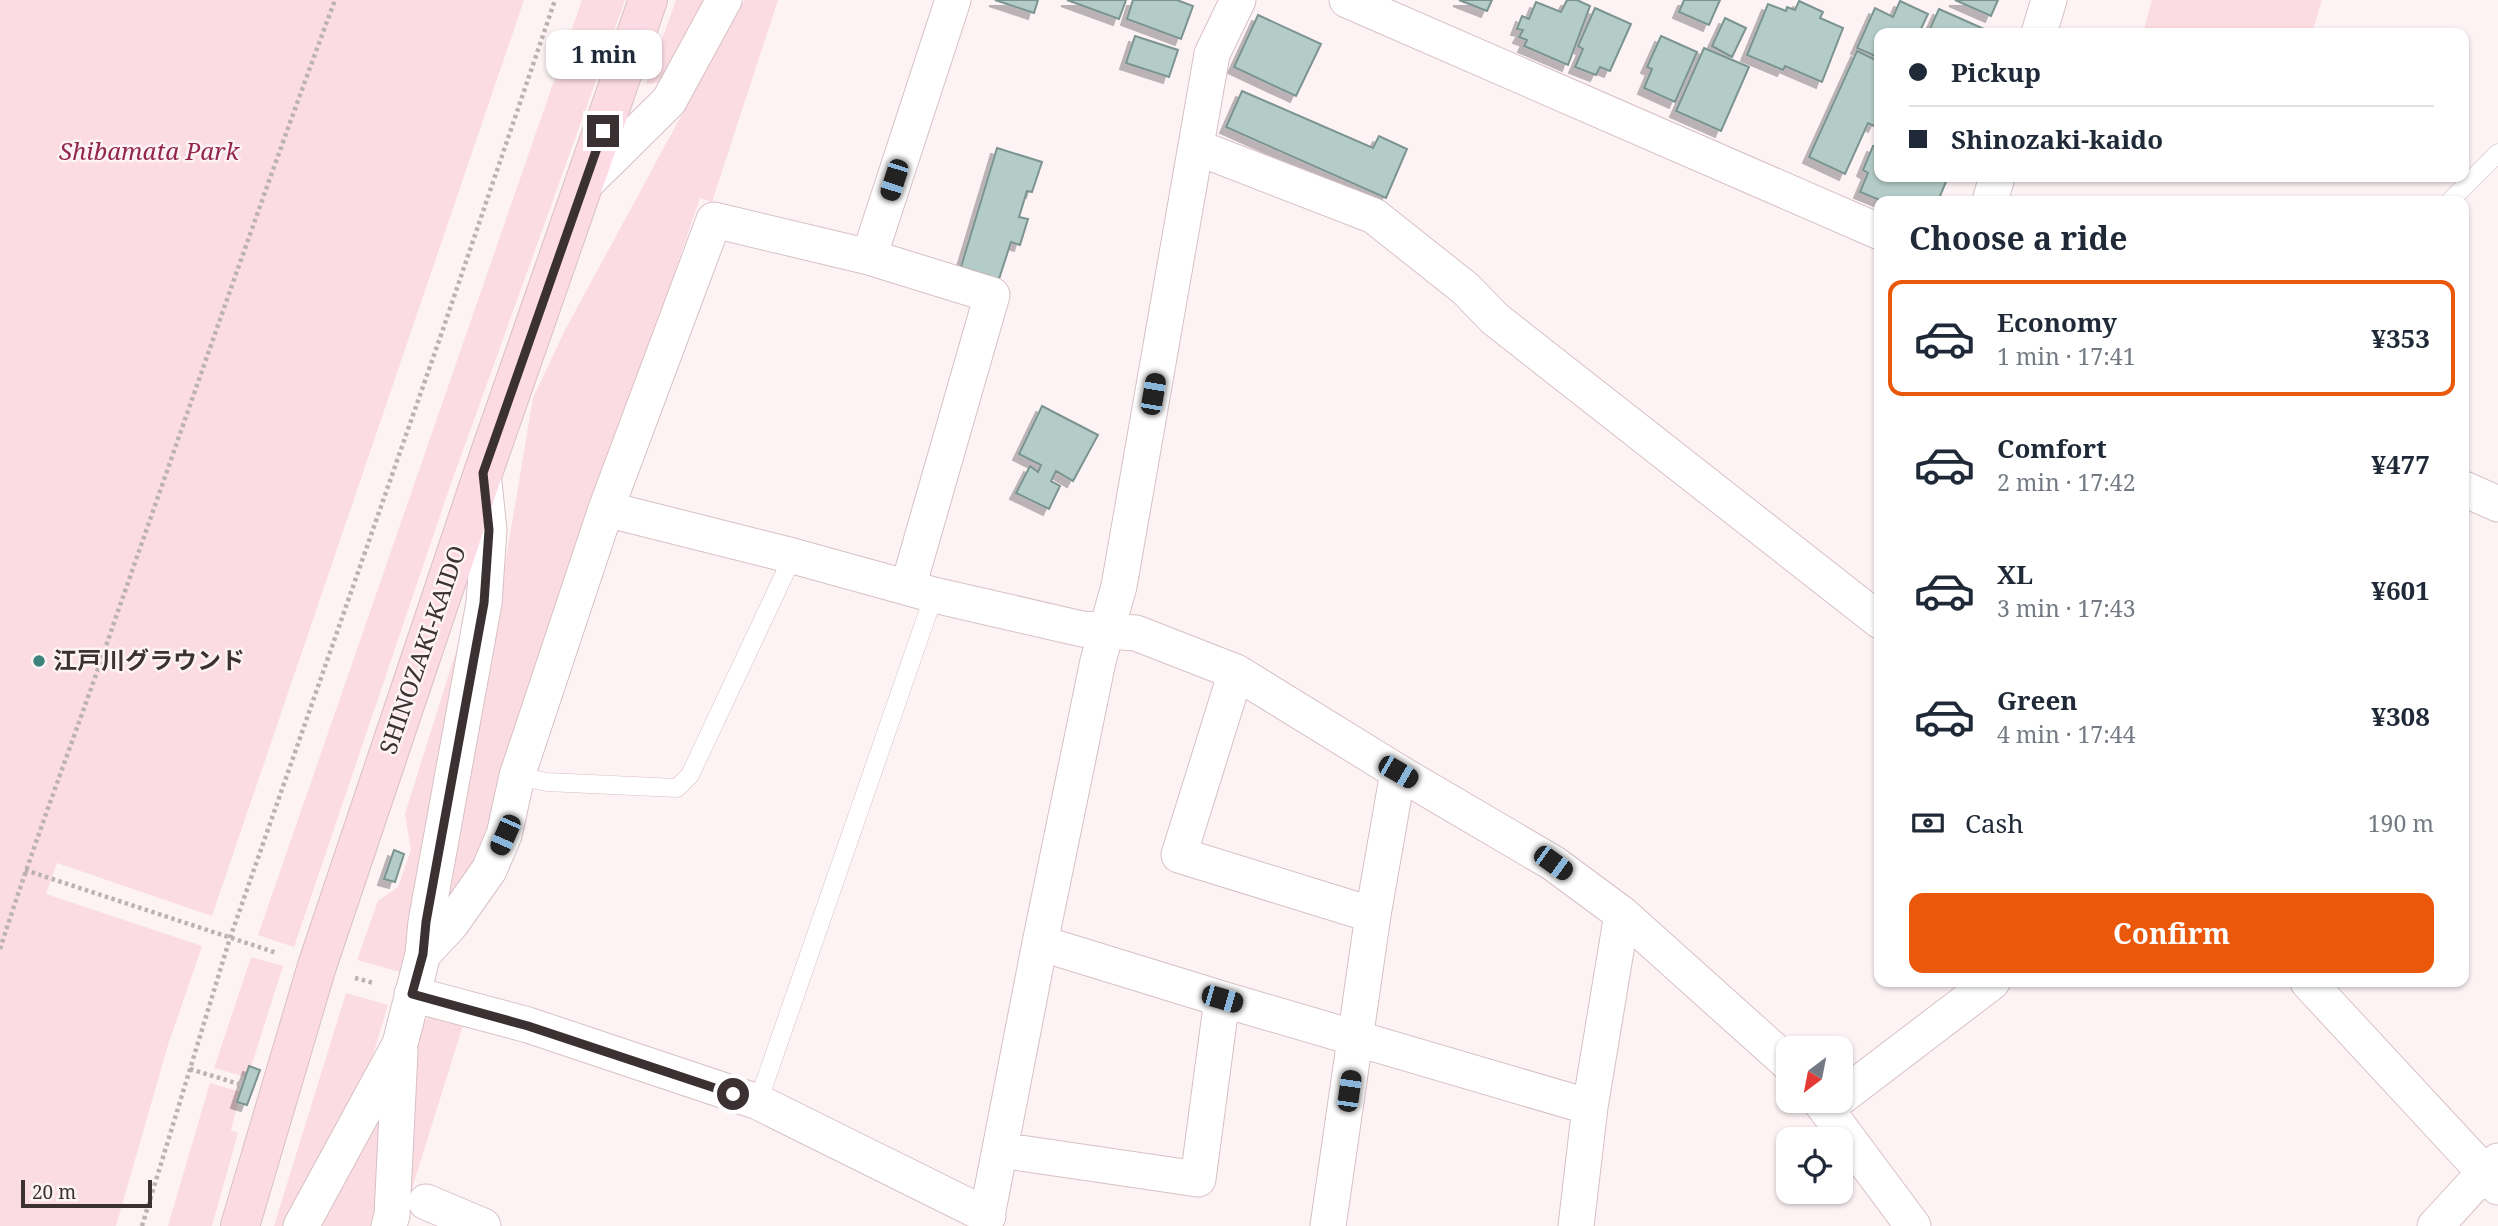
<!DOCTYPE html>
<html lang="en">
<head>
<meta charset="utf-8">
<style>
  :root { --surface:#fff; --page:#f6f6f7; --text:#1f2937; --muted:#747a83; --line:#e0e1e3; --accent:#ea580c }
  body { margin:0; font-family:"Noto Serif","Noto Sans JP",serif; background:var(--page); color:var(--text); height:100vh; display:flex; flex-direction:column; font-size:26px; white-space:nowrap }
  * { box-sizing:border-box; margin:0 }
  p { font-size:23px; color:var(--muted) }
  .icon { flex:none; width:38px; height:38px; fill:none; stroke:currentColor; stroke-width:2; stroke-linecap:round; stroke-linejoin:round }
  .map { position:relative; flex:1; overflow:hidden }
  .sheet { position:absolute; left:1874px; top:196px; width:595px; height:791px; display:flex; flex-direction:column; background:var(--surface); border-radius:14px; box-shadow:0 2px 5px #0004 }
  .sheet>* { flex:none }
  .hud { position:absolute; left:1874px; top:28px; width:595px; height:154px; border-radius:14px; box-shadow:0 2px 5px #0004; display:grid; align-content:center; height:154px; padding:0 35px; background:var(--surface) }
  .needle { width:46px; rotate:212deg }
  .fabs { position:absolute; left:1776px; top:1036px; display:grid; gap:14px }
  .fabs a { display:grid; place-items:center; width:77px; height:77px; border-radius:14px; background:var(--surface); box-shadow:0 2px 5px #0004; font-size:35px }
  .scale { position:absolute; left:21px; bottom:18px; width:131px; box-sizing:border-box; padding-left:7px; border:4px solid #3b3133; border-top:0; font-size:19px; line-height:24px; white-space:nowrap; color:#3b3133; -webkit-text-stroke:5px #fdf3f5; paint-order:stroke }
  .end { position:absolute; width:32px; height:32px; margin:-16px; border:9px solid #3b3133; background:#fff; box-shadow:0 0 0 4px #fff }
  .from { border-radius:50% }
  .bubble { position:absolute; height:49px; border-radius:14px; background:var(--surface); box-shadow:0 2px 5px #0004; font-size:23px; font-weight:700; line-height:49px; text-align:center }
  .car { position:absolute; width:21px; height:42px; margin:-21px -10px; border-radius:9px; box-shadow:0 0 5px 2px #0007; background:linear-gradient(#222 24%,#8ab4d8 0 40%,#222 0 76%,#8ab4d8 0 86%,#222 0) }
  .hud b { display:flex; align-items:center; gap:24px; height:66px; font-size:26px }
  .hud b+b { border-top:2px solid var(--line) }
  .hud i { width:18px; height:18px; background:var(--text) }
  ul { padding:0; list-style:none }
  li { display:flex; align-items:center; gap:21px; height:116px; margin:0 14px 10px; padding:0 21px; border:4px solid transparent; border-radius:14px }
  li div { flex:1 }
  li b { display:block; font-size:26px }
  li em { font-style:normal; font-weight:700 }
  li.selected { border-color:var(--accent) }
  li>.icon { width:63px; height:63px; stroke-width:1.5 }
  h2 { padding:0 35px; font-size:32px; line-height:84px }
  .pay { display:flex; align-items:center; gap:18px; height:77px; padding:0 35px; font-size:26px }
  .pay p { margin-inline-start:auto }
  .button { display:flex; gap:14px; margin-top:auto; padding:14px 35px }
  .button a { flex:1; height:80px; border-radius:14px; background:var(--accent); color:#fff; font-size:28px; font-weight:700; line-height:80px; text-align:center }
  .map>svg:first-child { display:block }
  .green { fill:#fbdce2 }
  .building { fill:#b3ccc8; stroke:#7c9490; stroke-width:2; filter:url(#shadow) }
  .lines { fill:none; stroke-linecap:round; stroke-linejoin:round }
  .lane-casing { stroke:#d8c0c5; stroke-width:19 }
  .street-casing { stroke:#d8c0c5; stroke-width:37 }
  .secondary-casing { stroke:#d8c0c5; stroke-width:40 }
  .path { stroke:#bcb2b4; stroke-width:4.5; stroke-dasharray:3.5 3.5; stroke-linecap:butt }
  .lane { stroke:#fff; stroke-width:18 }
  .street { stroke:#fff; stroke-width:35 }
  .secondary { stroke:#fddbe4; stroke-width:38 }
  .route { stroke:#3b3133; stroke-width:9 }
  .poi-dot { fill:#3d837b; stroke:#fdf3f5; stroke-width:2.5 }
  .labels { text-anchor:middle; stroke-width:5; stroke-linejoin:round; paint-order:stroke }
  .park-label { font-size:24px; font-style:italic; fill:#94274d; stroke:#fdf3f5 }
  .street-label { font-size:24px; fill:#3b3133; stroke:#fdf3f5 }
  .poi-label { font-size:24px; font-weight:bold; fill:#3b3133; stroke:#fdf3f5; text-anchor:start }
</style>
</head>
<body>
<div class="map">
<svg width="2498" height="1226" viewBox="0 0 2498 1226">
  <defs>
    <filter id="shadow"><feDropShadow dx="-6" dy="6" stdDeviation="0" flood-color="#0004"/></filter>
  </defs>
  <rect width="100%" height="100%" fill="#fdf3f5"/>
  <path class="green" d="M0 0H524L212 916 57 863 46 894 202 946 168 1045 116 1226H0Z
    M582 0H625L448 492 294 947 258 935Z
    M676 0H704L659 83 646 84Z
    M744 0H778L712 202 700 198 505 774 495 817 468 878 440 920 500 594 533 398 565 330Z
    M2152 0H2322L2312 33H2143Z
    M468 613 415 916 400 972 357 960 378 901 398 887 411 850 405 814Z
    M251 957 283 966 251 1067 246 1077 214 1068Z
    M346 993 388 1005 363 1088 288 1226H274Z
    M433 1013 464 1022 410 1195 403 1199 420 1025Z
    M210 1083 241 1092 231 1130 238 1133 212 1226H168Z
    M386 1096 380 1198 372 1226H316Z"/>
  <path class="building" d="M995 0H1038L1034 13Z
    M1067 0H1126L1119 19Z
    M1133 0H1177L1193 6 1181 39 1127 19Z
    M1459 0H1492L1487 11Z
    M1567 0H1577L1590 6 1568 65 1524 46 1527 40 1519 37 1523 30 1517 29 1522 16 1529 19 1536 2 1561 12Z
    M1684 0H1720L1709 25 1679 12Z
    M1955 0H1998L1991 16Z
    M1799 1 1823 12 1820 18 1843 28 1822 82 1785 66 1783 70 1747 55 1768 4 1786 11 1787 7 1795 10Z
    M1900 1 1928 14 1919 33H1880V58L1857 48 1875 8 1893 17Z
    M1595 8 1631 24 1610 71 1600 67 1596 75 1575 67 1583 49 1578 46Z
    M1939 9 1993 33H1928Z
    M1258 15 1321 44 1296 96 1234 67Z
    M1725 18 1746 28 1732 57 1712 46Z
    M1135 36 1178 50 1169 77 1126 63Z
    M1661 36 1697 52 1675 102 1644 88 1652 69 1647 67Z
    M1704 48 1749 67 1721 131 1676 111Z
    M1857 51 1880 62V114L1874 126 1868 123 1845 174 1809 157Z
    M1242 91 1373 148 1379 136 1407 149 1386 198 1226 127Z
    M1873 146 1880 149V177H1948L1938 201H1882L1860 192 1868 173 1863 170Z
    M997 148 1042 162 1032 192 1027 191 1019 217 1028 219 1020 245 1011 242 999 279 961 267Z
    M1042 406 1098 435 1073 481 1056 471 1051 481 1060 486 1049 509 1016 493 1030 466 1038 472 1041 465 1019 454Z
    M394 850 404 854 395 882 384 879Z
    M249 1066 260 1070 247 1105 237 1102Z"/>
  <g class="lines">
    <g class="lane-casing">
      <path id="lane" d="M2450 201 2498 153
        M517 776 547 782 677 788 690 775 793 556
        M758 1102 934 595"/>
    </g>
    <g class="street-casing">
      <path id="street" d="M1347 0 1880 232
        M2039 33 2049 0
        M1196 147 1374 216 1466 289 1495 319 1880 621
        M585 184 669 101 724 0
        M1990 201 1997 177
        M869 257 953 0
        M2464 489 2498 504
        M606 509 793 556 934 595 1082 629 1136 633 1236 672 1398 772 1553 863 1622 914 1788 1063
        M1236 672 1179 855 1373 915
        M1040 943 1222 999 1590 1107
        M423 954 451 924 489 870 504 835 517 776 606 509 714 220 869 257 992 295 908 587
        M2308 982 2498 1187
        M412 994 528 1025 758 1102 988 1216
        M1841 1097 1992 982
        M1820 1101 1913 1226
        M1000 1150 1198 1179 1222 999
        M426 1202 483 1226
        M301 1226 400 1044 423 954 426 922 484 603 489 530 483 473
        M389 1226 392 1215 400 1052
        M985 1226 1040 943 1098 661 1119 586 1212 54 1238 0
        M1328 1226 1373 915 1398 772
        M1576 1226 1590 1107 1622 914
        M2435 1226C2456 1205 2475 1180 2498 1161"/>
    </g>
    <g class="secondary-casing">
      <path id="secondary" d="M240 1226 317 966 483 473 648 0"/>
    </g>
    <path class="path" d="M25 870 277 953
      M0 949C36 836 79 726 117 614 189 409 259 204 335 0
      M355 978 374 983
      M190 1069 239 1084
      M142 1226 230 938 441 335 555 0"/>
    <use href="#lane" class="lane"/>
    <use href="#street" class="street"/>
    <use href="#secondary" class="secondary"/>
  </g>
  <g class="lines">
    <path class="route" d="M603 131 483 473 489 530 484 603 426 922 423 954 412 994 528 1026 733 1094"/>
  </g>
  <circle class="poi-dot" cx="39" cy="661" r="7"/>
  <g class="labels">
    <g class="park-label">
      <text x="149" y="160">Shibamata Park</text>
    </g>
    <g class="street-label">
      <text transform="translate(423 650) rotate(-71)" y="8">SHINOZAKI-KAIDO</text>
    </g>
    <g class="poi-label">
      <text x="53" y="669">江戸川グラウンド</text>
    </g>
  </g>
</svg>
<div class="fabs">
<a><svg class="needle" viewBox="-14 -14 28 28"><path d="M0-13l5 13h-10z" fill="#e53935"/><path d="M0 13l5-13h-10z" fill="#747a83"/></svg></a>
<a><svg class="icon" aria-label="locate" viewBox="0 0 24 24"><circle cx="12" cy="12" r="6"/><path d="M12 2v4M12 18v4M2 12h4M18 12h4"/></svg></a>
</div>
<div class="scale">20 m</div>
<i class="end from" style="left:733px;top:1094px"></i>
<i class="end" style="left:603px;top:131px"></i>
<div class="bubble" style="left:546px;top:30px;width:116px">1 min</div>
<i class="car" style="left:894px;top:180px;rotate:198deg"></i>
<i class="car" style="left:1153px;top:394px;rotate:10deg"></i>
<i class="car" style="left:1398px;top:772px;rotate:120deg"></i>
<i class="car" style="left:505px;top:835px;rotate:204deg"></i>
<i class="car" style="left:1553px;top:863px;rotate:126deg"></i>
<i class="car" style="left:1222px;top:999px;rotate:106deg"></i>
<i class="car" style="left:1349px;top:1091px;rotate:8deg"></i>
<div class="hud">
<b><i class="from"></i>Pickup</b>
<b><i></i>Shinozaki-kaido</b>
</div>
<section class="sheet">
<h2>Choose a ride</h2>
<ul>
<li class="selected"><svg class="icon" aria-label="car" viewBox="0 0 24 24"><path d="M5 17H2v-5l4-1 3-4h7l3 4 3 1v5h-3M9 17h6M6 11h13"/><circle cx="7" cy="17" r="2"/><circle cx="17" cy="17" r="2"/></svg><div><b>Economy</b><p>1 min · 17:41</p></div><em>¥353</em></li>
<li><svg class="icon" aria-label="car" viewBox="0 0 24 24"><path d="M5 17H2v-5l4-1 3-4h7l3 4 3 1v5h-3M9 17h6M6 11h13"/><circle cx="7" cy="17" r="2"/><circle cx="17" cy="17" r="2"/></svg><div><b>Comfort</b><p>2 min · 17:42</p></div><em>¥477</em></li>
<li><svg class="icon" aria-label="car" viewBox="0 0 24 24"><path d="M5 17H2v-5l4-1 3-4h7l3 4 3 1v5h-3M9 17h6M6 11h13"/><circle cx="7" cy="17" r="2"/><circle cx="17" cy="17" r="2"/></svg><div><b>XL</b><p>3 min · 17:43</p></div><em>¥601</em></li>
<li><svg class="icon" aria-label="car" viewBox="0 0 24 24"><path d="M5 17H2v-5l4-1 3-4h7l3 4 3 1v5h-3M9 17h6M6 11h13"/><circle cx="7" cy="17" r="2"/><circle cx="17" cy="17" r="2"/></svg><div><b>Green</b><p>4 min · 17:44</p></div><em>¥308</em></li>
</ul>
<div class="pay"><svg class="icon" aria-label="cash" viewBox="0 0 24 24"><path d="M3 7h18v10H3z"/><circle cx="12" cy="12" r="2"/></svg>Cash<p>190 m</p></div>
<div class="button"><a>Confirm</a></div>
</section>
</div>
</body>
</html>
